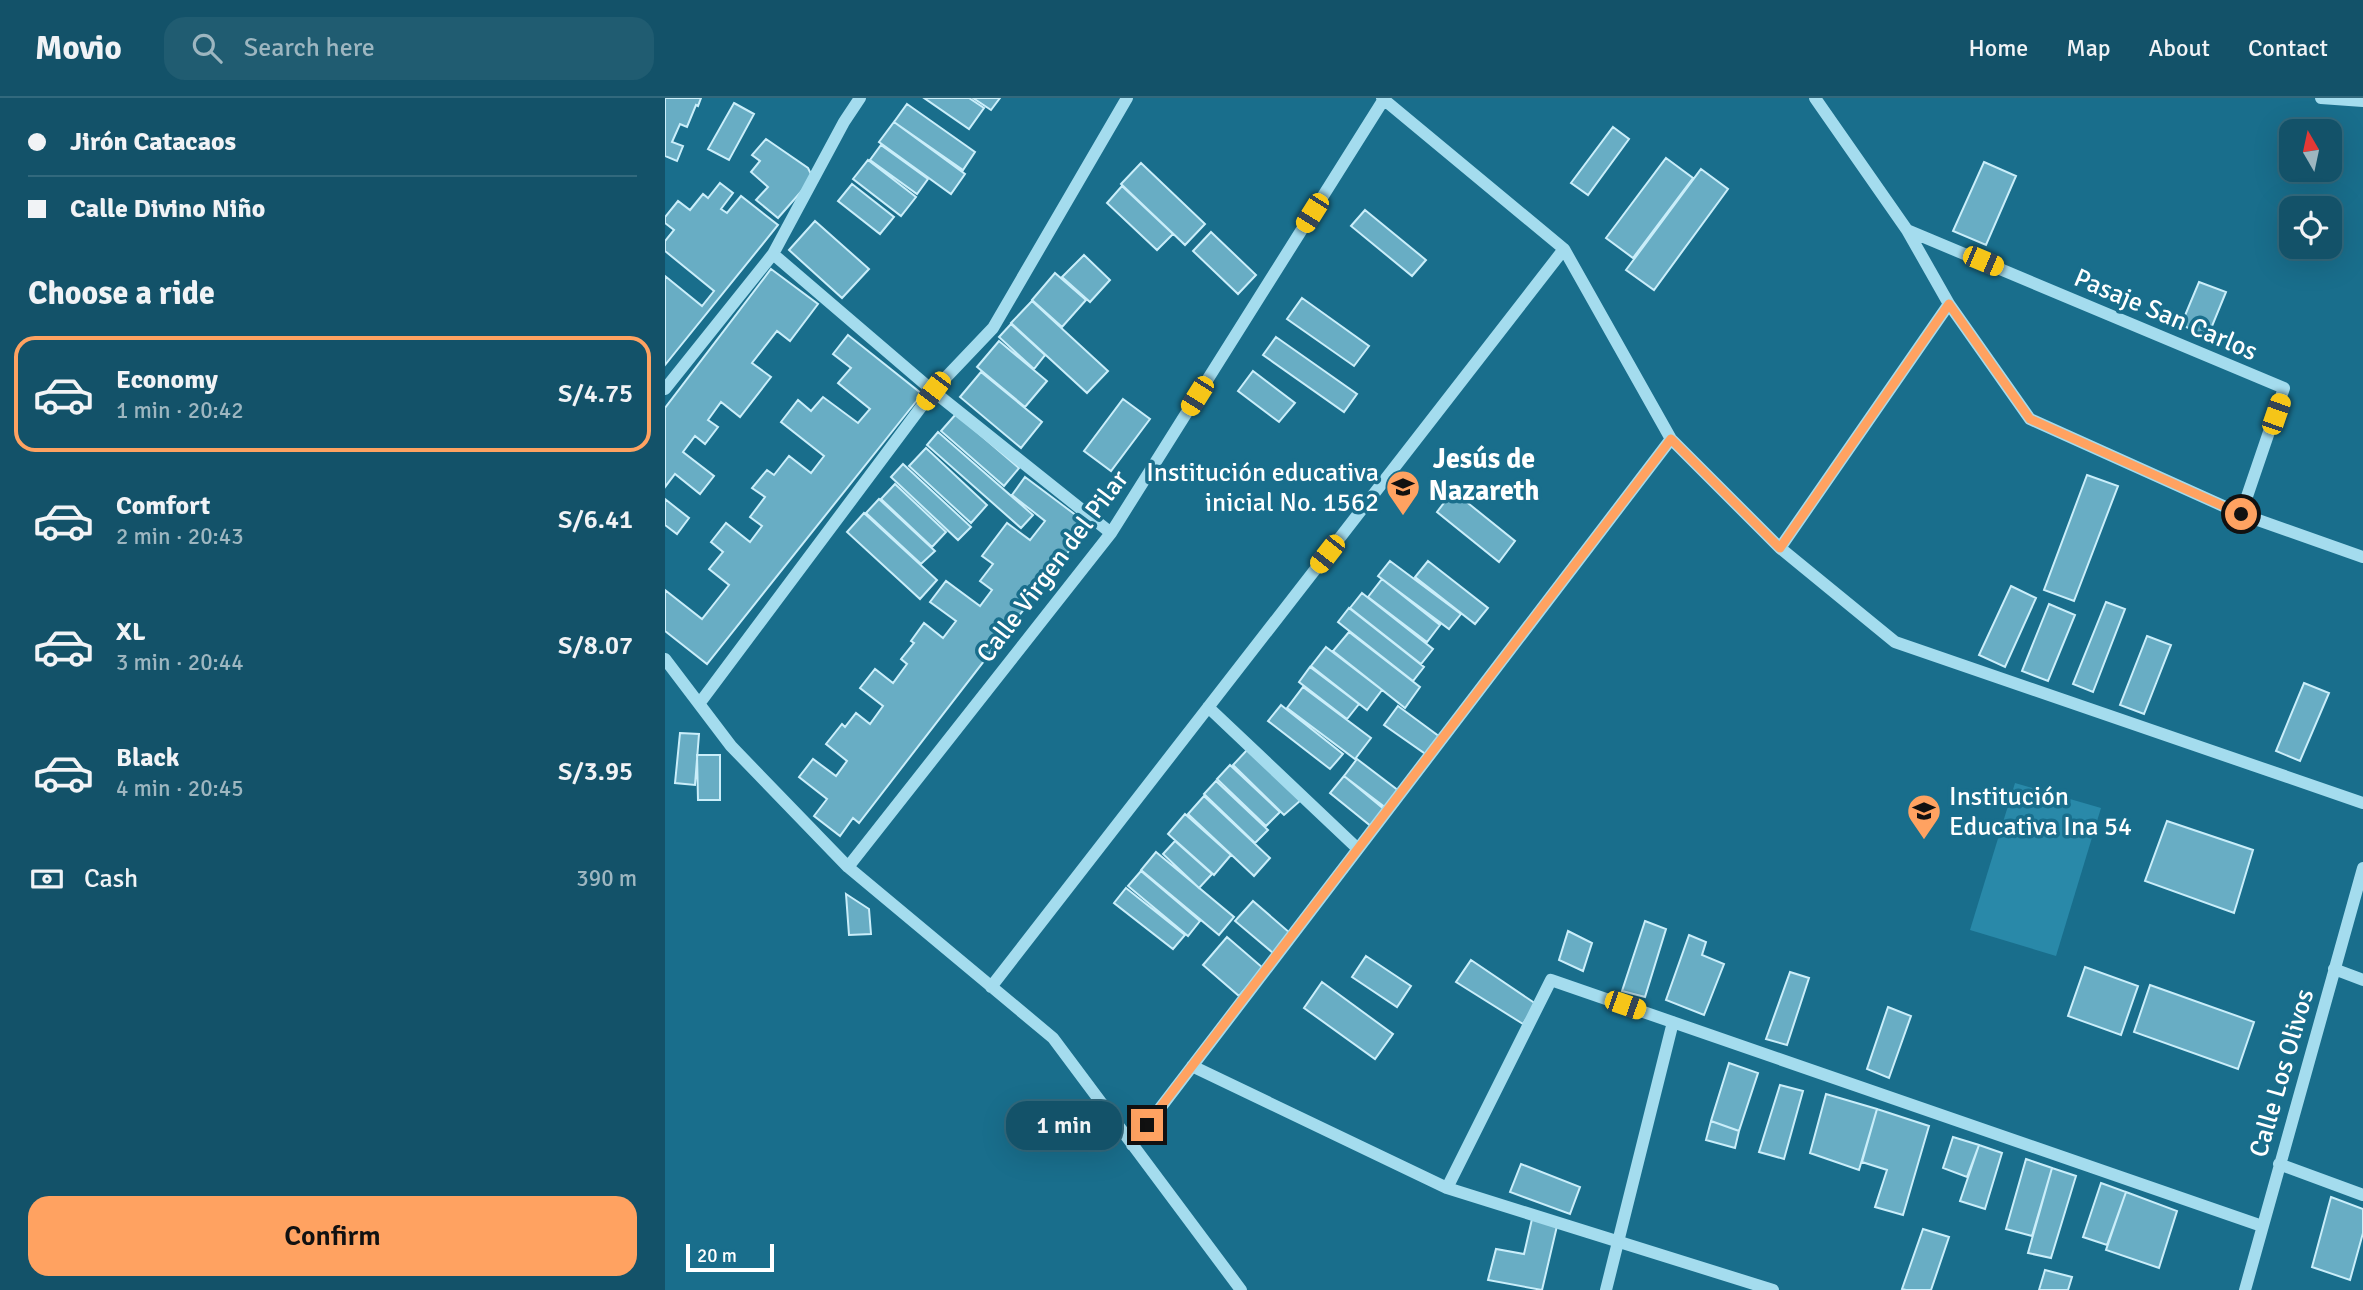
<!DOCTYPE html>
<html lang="en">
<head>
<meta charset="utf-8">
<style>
  :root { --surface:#135269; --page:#205c71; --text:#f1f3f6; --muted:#9db6c0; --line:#32697d; --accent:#ffa261 }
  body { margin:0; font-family:Signika,sans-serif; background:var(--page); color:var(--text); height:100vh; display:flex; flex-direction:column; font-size:26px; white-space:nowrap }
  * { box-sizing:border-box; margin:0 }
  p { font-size:23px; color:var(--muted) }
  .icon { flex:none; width:38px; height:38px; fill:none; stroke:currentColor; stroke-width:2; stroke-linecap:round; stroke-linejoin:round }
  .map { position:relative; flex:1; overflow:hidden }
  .panel { display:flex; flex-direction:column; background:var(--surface); width:665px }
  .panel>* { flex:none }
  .hud { display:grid; align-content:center; height:154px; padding:0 28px; background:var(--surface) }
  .needle { width:46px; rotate:351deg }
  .buttons { position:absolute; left:1614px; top:21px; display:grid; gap:14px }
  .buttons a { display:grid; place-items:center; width:63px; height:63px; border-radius:14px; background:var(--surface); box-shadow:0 7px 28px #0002,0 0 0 2px var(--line); font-size:35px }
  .scale { position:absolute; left:21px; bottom:18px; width:88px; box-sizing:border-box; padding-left:7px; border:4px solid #fff; border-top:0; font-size:19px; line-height:24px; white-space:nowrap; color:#fff; -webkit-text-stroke:5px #196e8c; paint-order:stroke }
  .end { position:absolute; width:32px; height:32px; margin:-16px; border:9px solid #ffa261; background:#111; box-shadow:0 0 0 4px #111 }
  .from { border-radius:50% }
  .bubble { position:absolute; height:49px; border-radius:21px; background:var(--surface); box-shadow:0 7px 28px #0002,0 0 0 2px var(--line); font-size:23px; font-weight:600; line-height:49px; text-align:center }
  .car { position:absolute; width:21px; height:42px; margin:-21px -10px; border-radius:9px; box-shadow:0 0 5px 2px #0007; background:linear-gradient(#f5c518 24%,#345 0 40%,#f5c518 0 76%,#345 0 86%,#f5c518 0) }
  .hud b { display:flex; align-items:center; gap:24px; height:66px; font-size:26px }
  .hud b+b { border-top:2px solid var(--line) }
  .hud i { width:18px; height:18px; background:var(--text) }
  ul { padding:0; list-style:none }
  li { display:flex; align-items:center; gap:21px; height:116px; margin:0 14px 10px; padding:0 14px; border:4px solid transparent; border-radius:21px }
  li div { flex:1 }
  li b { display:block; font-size:26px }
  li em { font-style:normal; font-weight:600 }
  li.active { border-color:var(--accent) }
  li>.icon { width:63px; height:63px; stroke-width:1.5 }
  h2 { padding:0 28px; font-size:32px; line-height:84px }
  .pay { display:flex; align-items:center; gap:18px; height:77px; padding:0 28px; font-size:26px }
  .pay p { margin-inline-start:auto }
  .action { display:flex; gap:14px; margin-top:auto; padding:14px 28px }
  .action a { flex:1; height:80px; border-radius:21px; background:var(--accent); color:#111; font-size:28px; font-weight:600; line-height:80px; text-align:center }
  header { display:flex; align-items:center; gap:42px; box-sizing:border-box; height:98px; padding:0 35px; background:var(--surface); border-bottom:2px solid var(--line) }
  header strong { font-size:33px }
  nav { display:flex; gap:38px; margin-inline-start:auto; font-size:24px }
  .search { width:490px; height:63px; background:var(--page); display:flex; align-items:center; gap:18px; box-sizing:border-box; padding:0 24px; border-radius:21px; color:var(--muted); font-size:26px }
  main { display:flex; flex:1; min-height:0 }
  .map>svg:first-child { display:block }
  .green { fill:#2989a9 }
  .building { fill:#68adc4; stroke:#caeefa; stroke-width:2 }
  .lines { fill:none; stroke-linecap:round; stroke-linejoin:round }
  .minor { stroke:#a4dcee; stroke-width:12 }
  .route { stroke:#ffa261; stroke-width:9 }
  .labels { text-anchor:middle; stroke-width:7; stroke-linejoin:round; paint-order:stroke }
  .street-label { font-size:26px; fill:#fff; stroke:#196e8c }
  .poi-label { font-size:26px; fill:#fff; stroke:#196e8c; text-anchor:end }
  .neighbourhood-label { font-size:28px; font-weight:bold; fill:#fff; stroke:#196e8c }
</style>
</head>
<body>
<header>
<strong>Movio</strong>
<div class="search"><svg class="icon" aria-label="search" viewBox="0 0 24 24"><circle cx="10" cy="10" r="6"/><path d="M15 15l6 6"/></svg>Search here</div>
<nav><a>Home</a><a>Map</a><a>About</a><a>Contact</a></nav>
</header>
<main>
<section class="panel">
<div class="hud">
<b><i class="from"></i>Jirón Catacaos</b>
<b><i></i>Calle Divino Niño</b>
</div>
<h2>Choose a ride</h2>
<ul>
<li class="active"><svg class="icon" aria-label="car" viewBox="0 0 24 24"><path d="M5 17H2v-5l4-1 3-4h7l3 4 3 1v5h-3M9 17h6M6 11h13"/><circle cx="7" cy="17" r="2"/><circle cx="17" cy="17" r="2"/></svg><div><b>Economy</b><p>1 min · 20:42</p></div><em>S/4.75</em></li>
<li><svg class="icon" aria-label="car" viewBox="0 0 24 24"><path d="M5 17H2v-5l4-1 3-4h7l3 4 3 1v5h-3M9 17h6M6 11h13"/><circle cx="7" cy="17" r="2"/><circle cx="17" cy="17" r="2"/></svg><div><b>Comfort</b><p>2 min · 20:43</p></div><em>S/6.41</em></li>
<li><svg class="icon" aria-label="car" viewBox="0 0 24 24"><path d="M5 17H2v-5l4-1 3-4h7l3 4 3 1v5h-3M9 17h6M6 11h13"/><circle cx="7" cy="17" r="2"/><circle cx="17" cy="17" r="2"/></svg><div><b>XL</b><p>3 min · 20:44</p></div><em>S/8.07</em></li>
<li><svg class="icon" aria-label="car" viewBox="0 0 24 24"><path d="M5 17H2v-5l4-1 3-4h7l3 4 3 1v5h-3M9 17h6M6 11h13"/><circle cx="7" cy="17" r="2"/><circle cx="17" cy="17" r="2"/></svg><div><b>Black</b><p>4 min · 20:45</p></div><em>S/3.95</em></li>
</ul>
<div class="pay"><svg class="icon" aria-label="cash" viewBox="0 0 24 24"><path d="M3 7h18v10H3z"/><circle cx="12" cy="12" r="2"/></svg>Cash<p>390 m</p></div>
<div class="action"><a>Confirm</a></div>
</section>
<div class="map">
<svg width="1698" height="1192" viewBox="0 0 1698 1192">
  <rect width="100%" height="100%" fill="#196e8c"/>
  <path class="green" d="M1350 685 1436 710 1391 858 1305 832Z"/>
  <path class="building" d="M0 0H36L33 8 31 7 22 29 15 26 7 44 18 48 12 63 0 58Z
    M259 0H304L319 10 304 31Z
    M308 0H335L326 12Z
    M69 5 89 16 64 62 43 51Z
    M242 6 310 54 298 72 229 24Z
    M229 24 300 76 286 96 214 44Z
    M948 29 964 41 923 97 906 85Z
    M101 41 143 70 148 80 113 120 91 102 103 89 86 74 95 63 87 57Z
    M216 47 263 81 252 96 205 62Z
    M1001 60 1028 80 968 160 941 140Z
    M203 62 251 99 236 118 188 81Z
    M1319 64 1351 78 1321 147 1288 133Z
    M476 65 540 126 520 147 456 86Z
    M1036 71 1063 91 989 192 961 172Z
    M55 85 68 95 56 111 62 115 76 98 113 127 0 267V178L37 208 49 193 0 153V143L9 132 0 125V119L13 103 25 112 38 96 43 100Z
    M187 86 229 119 215 136 173 103Z
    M457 88 508 136 492 152 442 105Z
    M700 112 761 162 747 178 686 128Z
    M150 123 204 171 177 200 124 152Z
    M546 134 591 177 573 196 528 153Z
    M419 157 445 182 425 204 397 179Z
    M106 171 153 206 125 243 112 233 87 265 106 279 75 319 56 304 43 322 53 329 40 346 30 338 18 354 49 378 35 396 10 376 0 389V310Z
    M390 175 421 202 397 229 367 202Z
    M1534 184 1561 194 1543 238 1516 227Z
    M637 200 704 248 689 268 622 221Z
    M367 203 443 273 422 295 346 225Z
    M346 226 380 257 369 271 334 239Z
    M183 237 257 296 42 566 0 533V492L37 521 64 487 44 471 58 454 46 444 61 425 85 444 97 428 85 419 100 399 87 390 102 372 109 377 124 358 146 375 159 358 116 324 133 302 146 313 158 299 193 325 205 311 173 285 186 270 168 256Z
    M611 239 692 296 679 314 598 257Z
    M334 243 382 283 360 309 312 269Z
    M588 273 630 305 614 324 573 293Z
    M316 274 377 324 356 350 295 299Z
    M458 301 485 321 446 373 419 353Z
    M291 316 354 370 339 388 276 333Z
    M273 334 368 417 356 430 262 347Z
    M261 350 322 407 306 425 244 368Z
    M238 366 306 429 293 442 226 379Z
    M1422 377 1453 388 1409 503 1379 492Z
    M360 379 424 427 194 725 188 720 175 738 149 718 162 701 134 679 148 661 171 678 182 663 161 646 177 626 180 629 191 615 205 626 218 608 195 590 210 571 228 585 242 566 236 561 249 545 246 543 259 525 278 540 291 523 265 504 281 483 315 508 327 492 315 483 328 466 317 458 342 425 365 442 380 423 347 397Z
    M230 386 281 434 267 449 216 401Z
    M788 393 850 443 834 464 772 414Z
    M0 401 24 420 12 436 0 427Z
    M214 401 270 453 256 466 201 415Z
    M199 415 272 482 255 501 182 434Z
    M725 463 796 516 784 531 713 478Z
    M763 463 823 510 810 526 750 479Z
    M717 481 775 527 762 544 703 499Z
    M1346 488 1371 500 1340 569 1314 557Z
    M697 495 768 551 756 566 685 510Z
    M1441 504 1460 511 1428 594 1408 586Z
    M1384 506 1410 517 1383 583 1357 573Z
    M684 510 759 569 748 583 673 524Z
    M684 534 755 589 740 610 668 553Z
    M1482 538 1506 547 1479 616 1455 607Z
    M661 549 717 592 702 612 646 568Z
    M645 569 694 606 682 621 634 584Z
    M1639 585 1664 595 1635 663 1611 653Z
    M638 589 706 640 690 661 622 610Z
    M616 607 678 656 665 671 603 623Z
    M733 608 775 639 762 657 719 627Z
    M15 635 34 636 30 687 10 685Z
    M583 651 636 702 619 717 568 667Z
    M32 657H55V702H33Z
    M692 661 734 693 721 710 679 678Z
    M565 667 615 714 601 728 552 681Z
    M679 678 720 712 707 729 665 695Z
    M551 683 603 732 590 745 539 696Z
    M539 698 605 760 589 778 523 716Z
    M520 716 566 757 549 777 503 736Z
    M1502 723 1588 752 1569 815 1480 783Z
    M510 743 547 776 534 790 498 756Z
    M491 754 569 819 554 837 476 772Z
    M476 773 535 823 523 838 463 788Z
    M461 790 520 837 508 851 449 805Z
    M181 796 204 811 206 836 184 837Z
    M588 803 625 835 608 855 570 823Z
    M980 823 1001 831 980 899 957 893Z
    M903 833 927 845 918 873 894 862Z
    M1024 837 1041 844 1037 857 1059 866 1039 917 1001 902Z
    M562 839 598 870 574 898 538 867Z
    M701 858 746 888 732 909 687 879Z
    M806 862 871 906 858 926 791 884Z
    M1420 869 1473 888 1456 937 1403 918Z
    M1125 874 1144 880 1122 947 1101 941Z
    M657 884 728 936 710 961 639 910Z
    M1485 887 1589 924 1573 971 1469 934Z
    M1223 909 1246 918 1224 980 1202 971Z
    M1064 965 1093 975 1074 1033 1046 1023Z
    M1115 987 1138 993 1119 1061 1094 1054Z
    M1161 996 1212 1011 1194 1072 1145 1055Z
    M1212 1011 1264 1028 1238 1117 1210 1109 1222 1072 1197 1064Z
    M1046 1023 1074 1033 1070 1050 1041 1042Z
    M1288 1039 1314 1047 1302 1079 1278 1070Z
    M1314 1047 1337 1055 1320 1111 1295 1103Z
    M1361 1061 1387 1070 1367 1138 1341 1131Z
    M856 1066 915 1089 905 1116 845 1094Z
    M1387 1070 1411 1078 1386 1160 1363 1155Z
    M1436 1085 1461 1094 1442 1147 1418 1139Z
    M1461 1094 1512 1113 1494 1170 1441 1152Z
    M1666 1099 1698 1111V1135L1685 1182 1647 1169Z
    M867 1121 892 1128 877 1192 823 1182 831 1151 859 1156Z
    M1258 1131 1284 1139 1266 1192H1241L1237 1191Z
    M1380 1172 1407 1179 1403 1192H1374Z"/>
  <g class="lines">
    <path class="minor" d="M717 0 899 151 1006 341 1115 450 1230 544 1698 705
      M1150 0 1242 132 1284 206 1365 321 1576 416 1698 459
      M1656 0 1698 3
      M1242 132 1619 290 1576 416
      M108 156 268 293 446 435
      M0 291 108 156 179 24 195 0
      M1115 450 1284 206
      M0 561 66 648 183 769 388 940 576 1192
      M34 606 268 293 328 230 462 0
      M543 609 693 751
      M183 769 446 435 719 1
      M1669 871 1698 882
      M326 889 899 151
      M527 968 782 1090 1108 1192
      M467 1047 1006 341
      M1614 1066 1698 1097
      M782 1090 886 882 1597 1128
      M941 1192 1008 924
      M1580 1192 1698 770"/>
  </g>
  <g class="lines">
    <path class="route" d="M482 1027 1006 341 1115 450 1284 206 1365 321 1576 416"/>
  </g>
  <defs>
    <g id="school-pin" transform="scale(1.75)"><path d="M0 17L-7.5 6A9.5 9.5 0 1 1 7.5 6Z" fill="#ffa261" stroke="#196e8c"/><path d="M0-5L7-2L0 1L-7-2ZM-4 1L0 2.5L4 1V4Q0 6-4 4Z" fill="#111"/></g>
  </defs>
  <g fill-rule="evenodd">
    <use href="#school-pin" x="738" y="389"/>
    <use href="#school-pin" x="1259" y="713"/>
  </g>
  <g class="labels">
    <g class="street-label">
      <text transform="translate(1501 216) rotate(23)" y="9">Pasaje San Carlos</text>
      <text transform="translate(387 468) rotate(-53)" y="9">Calle Virgen del Pilar</text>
      <text transform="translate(1616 975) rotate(-74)" y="9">Calle Los Olivos</text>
    </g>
    <g class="poi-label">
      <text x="714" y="383">Institución educativa<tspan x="714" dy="30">inicial No. 1562</tspan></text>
      <text x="1284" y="707" text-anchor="start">Institución<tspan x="1284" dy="30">Educativa Ina 54</tspan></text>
    </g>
    <g class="neighbourhood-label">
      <text x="819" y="370">Jesús de<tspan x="819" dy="32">Nazareth</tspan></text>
    </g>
  </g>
</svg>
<div class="buttons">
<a><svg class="needle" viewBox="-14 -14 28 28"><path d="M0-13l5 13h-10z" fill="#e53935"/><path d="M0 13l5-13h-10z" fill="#9db6c0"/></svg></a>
<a><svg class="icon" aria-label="locate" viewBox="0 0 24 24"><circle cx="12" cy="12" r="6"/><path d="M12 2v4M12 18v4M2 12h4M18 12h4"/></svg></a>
</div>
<div class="scale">20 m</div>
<i class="end from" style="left:1576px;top:416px"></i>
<i class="end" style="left:482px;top:1027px"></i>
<div class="bubble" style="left:341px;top:1003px;width:116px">1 min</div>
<i class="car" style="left:647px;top:115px;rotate:212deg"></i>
<i class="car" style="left:1318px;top:163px;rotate:113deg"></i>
<i class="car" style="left:268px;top:293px;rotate:217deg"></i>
<i class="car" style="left:532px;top:298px;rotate:212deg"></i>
<i class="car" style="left:1611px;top:316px;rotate:19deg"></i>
<i class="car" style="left:662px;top:456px;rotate:218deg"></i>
<i class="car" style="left:960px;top:907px;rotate:109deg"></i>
</div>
</main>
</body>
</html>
